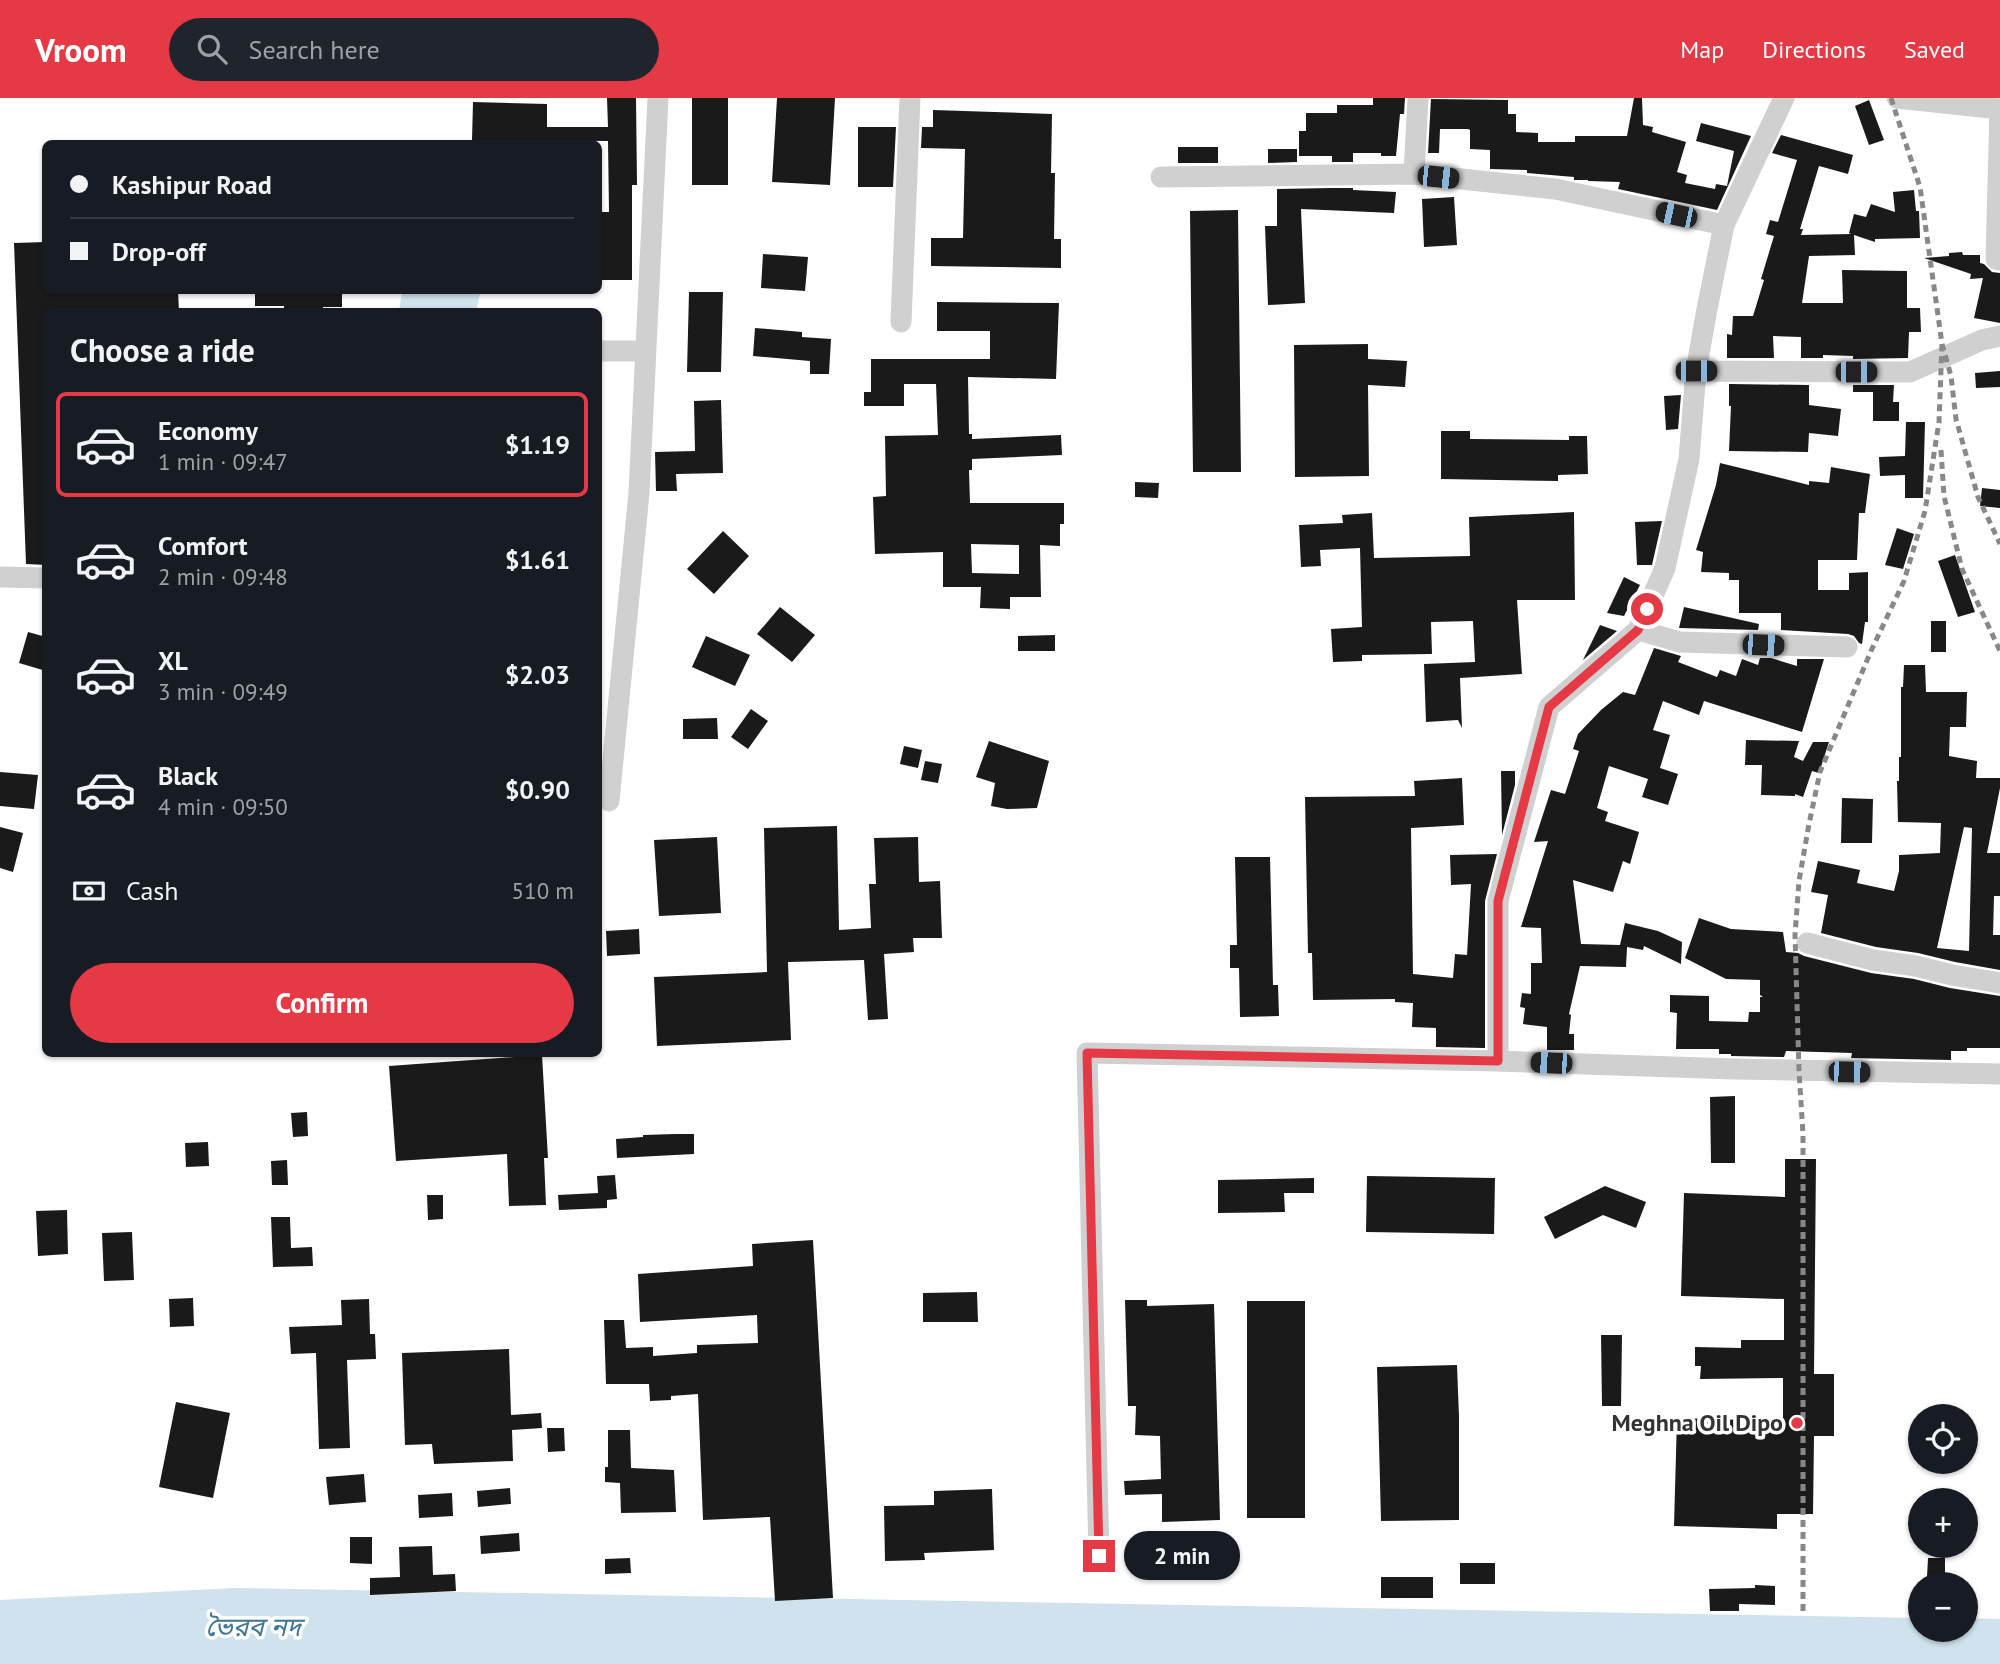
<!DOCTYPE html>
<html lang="en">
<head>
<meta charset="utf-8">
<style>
  :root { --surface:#171b24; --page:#20242c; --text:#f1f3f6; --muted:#9ea1a6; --line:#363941; --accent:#e63946 }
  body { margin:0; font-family:"PT Sans","Noto Sans Bengali",sans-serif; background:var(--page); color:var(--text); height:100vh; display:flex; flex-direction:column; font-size:26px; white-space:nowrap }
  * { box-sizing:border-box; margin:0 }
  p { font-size:23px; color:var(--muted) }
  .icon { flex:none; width:38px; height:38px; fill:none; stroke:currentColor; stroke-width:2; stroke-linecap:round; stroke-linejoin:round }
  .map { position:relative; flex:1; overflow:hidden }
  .details { position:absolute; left:42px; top:210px; width:560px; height:749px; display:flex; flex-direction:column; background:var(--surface); border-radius:10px; box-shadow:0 2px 5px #0004 }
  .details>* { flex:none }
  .banner { position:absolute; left:42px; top:42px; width:560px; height:154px; border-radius:10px; box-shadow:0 2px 5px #0004; display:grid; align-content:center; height:154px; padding:0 28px; background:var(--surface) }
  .fabs { position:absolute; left:1908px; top:1306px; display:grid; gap:14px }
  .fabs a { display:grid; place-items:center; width:70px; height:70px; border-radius:50%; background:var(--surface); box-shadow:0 2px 5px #0004; font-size:35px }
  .end { position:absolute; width:32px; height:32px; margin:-16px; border:9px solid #e63946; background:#fff; box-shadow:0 0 0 4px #fff }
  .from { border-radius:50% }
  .bubble { position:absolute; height:49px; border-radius:24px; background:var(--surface); box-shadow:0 2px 5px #0004; font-size:23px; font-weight:700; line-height:49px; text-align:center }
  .car { position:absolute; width:21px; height:42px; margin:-21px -10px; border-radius:9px; box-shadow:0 0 5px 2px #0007; background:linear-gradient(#222 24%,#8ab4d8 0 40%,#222 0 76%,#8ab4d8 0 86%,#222 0) }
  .banner b { display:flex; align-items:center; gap:24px; height:66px; font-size:26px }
  .banner b+b { border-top:2px solid var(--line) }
  .banner i { width:18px; height:18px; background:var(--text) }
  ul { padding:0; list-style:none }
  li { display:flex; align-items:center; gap:21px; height:105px; margin:0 14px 10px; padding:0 14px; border:4px solid transparent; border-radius:10px }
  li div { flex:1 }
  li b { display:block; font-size:26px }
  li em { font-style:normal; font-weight:700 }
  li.selected { border-color:var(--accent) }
  li>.icon { width:63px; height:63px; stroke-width:1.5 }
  h2 { padding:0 28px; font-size:32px; line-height:84px }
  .pay { display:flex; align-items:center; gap:18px; height:77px; padding:0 28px; font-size:26px }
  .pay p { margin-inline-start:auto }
  .primary-button { display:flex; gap:14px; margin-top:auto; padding:14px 28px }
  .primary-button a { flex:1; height:80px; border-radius:42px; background:var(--accent); color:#fff; font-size:28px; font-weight:700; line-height:80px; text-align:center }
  header { display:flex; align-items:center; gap:42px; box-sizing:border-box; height:98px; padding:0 35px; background:var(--accent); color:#fff }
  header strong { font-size:33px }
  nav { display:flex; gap:38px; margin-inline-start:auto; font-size:24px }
  .search { width:490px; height:63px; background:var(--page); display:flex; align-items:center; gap:18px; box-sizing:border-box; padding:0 24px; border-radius:38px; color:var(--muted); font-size:26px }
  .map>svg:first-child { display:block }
  .water { fill:#cfe2ee }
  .building { fill:#1a1a1a; fill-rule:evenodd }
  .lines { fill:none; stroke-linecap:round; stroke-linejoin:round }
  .street { stroke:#d0d0d0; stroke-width:21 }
  .rail { stroke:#888; stroke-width:5; stroke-dasharray:7 5; stroke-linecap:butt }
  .route { stroke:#e63946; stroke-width:9 }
  .poi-dot { fill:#e63946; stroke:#fff; stroke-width:2.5 }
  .labels { text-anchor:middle; stroke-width:7; stroke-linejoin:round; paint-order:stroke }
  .poi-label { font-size:24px; font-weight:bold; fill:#333; stroke:#fff; text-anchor:end }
  .water-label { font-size:26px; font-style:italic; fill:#3f7597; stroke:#fff }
</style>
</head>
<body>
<header>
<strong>Vroom</strong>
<div class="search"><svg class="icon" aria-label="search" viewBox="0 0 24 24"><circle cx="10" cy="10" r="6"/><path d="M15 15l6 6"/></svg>Search here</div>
<nav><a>Map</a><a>Directions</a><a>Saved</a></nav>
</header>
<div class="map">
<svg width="2000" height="1566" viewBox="0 0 2000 1566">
  <rect width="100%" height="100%" fill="#fff"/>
  <path class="water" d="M402 193V192L481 193 476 213H399Z
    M235 1490 1920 1520V1531H1965V1520L2000 1521V1566H0V1502Z"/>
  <path class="building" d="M607 0H636L637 87H632V182H598V114H609L608 43 472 42 473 4 547 6V29H608Z
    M692 0H728V87H692Z
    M777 0H835L830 87 772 84Z
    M1373 0H1405L1404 16H1400L1396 58H1381V55H1353V64H1332V58H1299V33H1306V15H1337V7H1373Z
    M1634 0H1642L1643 27 1653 29 1652 34 1686 44 1677 74 1687 77 1685 85 1715 91 1716 86 1727 88 1734 53 1696 43 1701 25 1751 38 1717 112 1618 91 1620 84 1588 83V82H1574V79L1527 75V72L1490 71V52L1470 51V32L1468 31H1440L1439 55H1428L1431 1 1508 2V16H1516V34L1538 35V44H1575V38H1627Z
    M1869 2 1884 42 1869 47 1855 8Z
    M933 12 1052 16 1051 75H1055L1054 141H1061V170L931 168V140H963L965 51 921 50 922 29H933Z
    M858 29H896L893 89H858Z
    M1781 37 1853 57 1848 76 1819 68 1800 131H1803L1801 137 1851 136 1849 135 1854 116 1866 119 1871 106 1895 114 1893 94 1914 92 1916 113H1919L1920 140 1875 141V144L1854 137 1855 157 1809 158 1802 205H1843L1842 172 1907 173V210H1920L1921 234H1909L1908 260 1853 261V258L1823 257V260H1801V239L1773 238 1774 260H1727V236L1732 237 1733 218H1753L1764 182 1761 181 1774 138 1766 136 1770 122 1778 124 1797 62 1772 55Z
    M1178 49H1218V65H1178Z
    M1268 51H1297V64L1268 65Z
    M1332 90H1353V92L1396 94 1394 115 1301 111 1305 205 1268 207 1265 128H1277V91Z
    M1454 99 1457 147 1424 149 1422 101Z
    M1238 112 1241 374H1193L1190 113Z
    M46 144V192H178L179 214H46V467L26 466 14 145Z
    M1962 154 1963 157H1980V165L1984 166 1992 174 2000 175V225L1974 220 1983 180 1970 181 1971 176 1924 160 1949 158V155Z
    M763 156 808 159 805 193 761 190Z
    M255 192H342V209H323V214H284V208H255Z
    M689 194H723L721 274H687Z
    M937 204 1059 205 1056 281 968 279 969 336H972V341L1061 337 1062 357 972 361V372H969L970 405H1064V426H1060V448L1040 447 1041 499H1010V511L980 510 981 489H943V454L875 456 873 399 886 398 885 338 938 337 936 286H904V308H864V294H871V261H990V233H937ZM971 446 1019 447V476L972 475Z
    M755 230 802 234V239L831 241 829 276H810V263L753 258Z
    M1368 246V261L1407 263 1405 289 1368 287 1369 378 1295 379 1294 247Z
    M2000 273V289L1976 290 1975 275Z
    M1729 286 1809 287V307L1841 311 1838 338 1809 335 1808 354 1729 353 1731 308H1729Z
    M1853 287H1894L1893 304H1899V323H1873V294H1853Z
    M1681 297 1678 331 1666 332 1664 298Z
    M721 302 723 375 676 376 677 393H656L655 354 695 353 694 303Z
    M1906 324H1925L1923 400H1905V377L1880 378 1879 359 1905 358Z
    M1441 333H1470V341L1569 342V338H1587L1588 376 1558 377V383L1441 381Z
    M1720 365 1809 387V383L1829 385 1831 369 1870 376 1865 415H1859L1857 462H1818V492H1849V475L1868 474V524H1865L1862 546 1859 545 1854 538 1848 536 1781 532V515H1739V482H1729V475L1701 474 1703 454 1696 452 1716 387Z
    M1135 384 1159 385 1158 400 1135 399Z
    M1982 390 2000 392V410L1980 408Z
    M1574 414 1575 502H1517L1522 576 1460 580 1462 630 1458 622 1426 624 1424 566 1475 564 1473 523 1431 524 1432 556 1362 557V563L1333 564 1331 531 1362 529 1360 450 1320 452 1321 468 1301 469 1299 427 1343 425 1342 417 1372 415 1374 460 1470 458 1469 419Z
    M1662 423 1652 467H1637L1635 424Z
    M1897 430 1914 436 1903 471 1885 467Z
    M723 433 749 458 714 496 687 471Z
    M1955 457 1975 514 1958 519 1938 463Z
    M1624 479 1640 487 1624 518 1607 515Z
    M780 509 815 537 792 564 757 536Z
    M1684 509 1759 526 1758 532 1679 530Z
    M1931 523H1946V554H1931Z
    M1600 527 1617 533 1583 562Z
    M28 534 46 539V573L19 565Z
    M1055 537V553H1018V538Z
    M706 538 750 557 735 588 692 569Z
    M1654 550 1681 558 1678 564 1717 579 1720 572 1736 578 1742 561 1758 567 1760 560H1771L1797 568V561H1824L1802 634 1704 603 1699 617 1663 603 1653 632 1670 637 1660 670 1678 676 1668 707 1642 699 1648 681 1609 668 1597 710 1608 714 1605 723 1639 734 1630 766 1623 763 1613 794 1573 782 1581 846 1620 847 1625 825 1658 833 1682 844 1681 866 1644 848 1643 852 1627 849 1626 869 1580 868 1569 916 1571 917 1569 936H1574V952H1547V929L1523 926 1525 910 1520 909 1522 895 1531 896V865H1542L1541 830 1521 829 1548 743 1534 744 1551 692 1565 696 1579 653 1573 651 1578 636 1601 612 1623 594 1635 597Z
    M1904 567H1925L1926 594H1967L1966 629H1950L1949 658 1977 663 1976 680H2000V690L1987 755H2000V798H1994L1993 837H2000V872L1955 864 1918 855 1876 849 1821 835 1828 797 1811 794 1818 763 1860 772 1857 785 1894 793 1899 773V757L1940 755 1941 725 1898 724 1897 683H1899V659H1901V589H1903ZM1964 729 1972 730 1969 853 1937 850Z
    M751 611 768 623 748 651 731 639Z
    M717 620 718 641H683V621Z
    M1746 642 1799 643 1794 659 1803 663 1813 644H1829L1819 675 1812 673 1803 699 1795 696V698L1761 697 1762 667H1745Z
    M989 643 1049 663 1037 710 1007 711 991 708 995 685 976 679Z
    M904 648 922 652 918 670 900 666Z
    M925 663 942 666 938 685 921 682Z
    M1501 673H1515V687L1502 737Z
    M0 674 38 677 34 711 0 708Z
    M1462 680 1464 727 1411 730 1413 876 1453 880 1455 856 1467 857 1471 786 1451 787 1450 757 1497 756 1485 803V950L1436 949V930L1412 929 1413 905 1395 904V901L1313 902 1312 855H1308L1305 699 1415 698 1414 683Z
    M1842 700 1873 701 1872 745H1841Z
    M837 728 839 832 871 830 869 786H876L874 740 918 739 919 784 940 783 942 840H913L914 854 884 856 888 921 868 922 864 862 788 864 791 942 657 948 654 879 767 874 764 730Z
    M0 729 23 735 13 774 0 770Z
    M717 739 721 815 659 818 654 742Z
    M1235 759H1270L1273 887H1278L1279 918 1240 919 1239 870H1230V847H1237Z
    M1699 820 1731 831 1783 834 1786 854 1798 855 1804 858 1871 875 1914 881 1950 890 2000 898V950H1967V953H1951V962L1851 960 1852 955 1786 953 1784 959 1731 958V956H1719V951H1676L1677 915 1670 914V897L1709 898V923L1748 924 1749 914H1760V899H1763L1760 897V882L1726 881 1685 860Z
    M639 831 640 856 607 858 606 833Z
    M542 957 548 1060H544L546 1107 509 1108 507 1056 396 1063 389 968Z
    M1735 998V1065H1711L1710 999Z
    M307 1014 308 1038 293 1039 291 1015Z
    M675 1036H694V1056L617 1060 616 1041 643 1039V1037Z
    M208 1044 209 1068 186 1069 185 1045Z
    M1785 1061H1816L1814 1276H1834V1338H1814L1813 1416H1777V1431L1674 1428 1677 1320 1783 1323V1280L1700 1281 1701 1268H1695V1249L1741 1250V1242H1784V1201L1681 1198 1684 1095 1785 1099Z
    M287 1062 288 1087H272L271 1063Z
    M615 1077 617 1101 607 1102V1110L559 1112 558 1097 598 1095 597 1078Z
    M1367 1078 1495 1080 1494 1136 1366 1134Z
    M1314 1080V1095H1284L1285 1114 1218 1115V1082Z
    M1605 1088 1646 1104 1636 1130 1603 1117 1555 1141 1544 1119Z
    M427 1097H443V1121L428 1122Z
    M67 1112 68 1156 38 1158 36 1113Z
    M271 1119H290L291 1150 312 1149 313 1168 273 1169Z
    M132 1134 134 1182 104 1183 102 1135Z
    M813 1142 833 1500 775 1503 770 1419 703 1422 698 1296 671 1298V1302L650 1303 649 1286H606L604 1222H624L626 1250 653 1249V1258L697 1255V1247L758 1245 757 1217 640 1224 638 1176 753 1168 752 1146Z
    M977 1194 978 1224H923V1195Z
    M193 1200 194 1228 170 1229 169 1201Z
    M369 1201 370 1236H375L376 1261 347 1262 350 1350 319 1351 316 1255 291 1256 289 1229 342 1227 341 1202Z
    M1125 1202H1147V1208L1214 1206 1220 1422 1162 1424V1396L1125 1397 1124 1383 1161 1381 1160 1338 1135 1337 1136 1308H1128Z
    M1247 1203H1305V1420H1247Z
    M1601 1237H1622L1621 1308H1602Z
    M509 1251 511 1317 541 1315 542 1330 512 1332 513 1363 434 1366 432 1346 405 1347 402 1255Z
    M1457 1267 1459 1319V1422L1381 1423 1377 1269Z
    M176 1304 230 1315 213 1400 159 1389Z
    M547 1330H564L565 1353 548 1354Z
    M608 1332H630L631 1370 674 1372 676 1414 621 1415 620 1385 605 1384V1369H608Z
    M364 1376 366 1404 329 1407 326 1379Z
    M510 1390 511 1406 478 1409 477 1393Z
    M992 1391 994 1452 924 1455 925 1462 885 1463 884 1408 934 1407V1393Z
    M452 1395 453 1418 419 1420 418 1397Z
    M519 1435 520 1453 481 1456 480 1438Z
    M350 1439H372V1466L350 1465Z
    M432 1448 433 1477 455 1476 456 1493 370 1497V1480L400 1479 399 1449Z
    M630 1460 631 1475 605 1476V1461Z
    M1928 1460H1945V1479H1927Z
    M1460 1465H1495V1486H1460Z
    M1381 1479H1433V1500H1381Z
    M1755 1487 1775 1488V1507L1739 1506V1513H1710L1709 1491 1755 1490Z"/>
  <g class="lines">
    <path class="street" d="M1897 0 2000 11 1996 161 2000 162
      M1414 76 1418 0
      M1161 79 1414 76 1555 91 1724 127
      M901 224 910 0
      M598 253H645
      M1696 273 1910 274 1982 242 2000 238
      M0 479 46 480
      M1638 532 1680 544 1847 549
      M609 703 639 395 658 0
      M1807 845 1873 862 1916 868 1952 877 2000 885
      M1498 963V803L1549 609 1638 532 1665 470 1689 361 1696 273 1707 211 1724 127 1784 0
      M1099 1458 1087 955 1498 963 1734 971 2000 976"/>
    <path class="rail" d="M1891 0 1920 89 1942 246 1951 278 1956 321 1978 399 2000 446
      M1941 352 1944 398 1962 471 2000 553
      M1803 1513V1036L1799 973 1795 837 1799 783 1809 726 1820 674 1871 553 1904 483 1925 413 1939 324 1942 246"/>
  </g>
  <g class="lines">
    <path class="route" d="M1099 1458 1087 955 1498 963V803L1549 609 1638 532 1647 511"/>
  </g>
  <circle class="poi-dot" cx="1797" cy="1325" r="7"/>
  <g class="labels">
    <g class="poi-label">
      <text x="1783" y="1333">Meghna Oil Dipo</text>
    </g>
    <g class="water-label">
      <text x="253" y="1538">ভৈরব নদ</text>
    </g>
  </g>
</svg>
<div class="fabs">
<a><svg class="icon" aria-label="locate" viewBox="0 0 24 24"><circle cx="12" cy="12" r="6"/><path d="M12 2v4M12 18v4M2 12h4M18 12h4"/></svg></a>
<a>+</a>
<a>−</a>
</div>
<i class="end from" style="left:1647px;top:511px"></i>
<i class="end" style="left:1099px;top:1458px"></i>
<div class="bubble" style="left:1124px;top:1433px;width:116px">2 min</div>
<i class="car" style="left:1438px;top:79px;rotate:96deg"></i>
<i class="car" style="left:1676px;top:117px;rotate:282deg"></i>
<i class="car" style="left:1696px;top:273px;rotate:90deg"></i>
<i class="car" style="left:1856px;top:274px;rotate:90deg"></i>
<i class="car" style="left:1763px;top:547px;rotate:92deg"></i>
<i class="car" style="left:1551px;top:965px;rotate:272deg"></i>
<i class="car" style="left:1849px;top:974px;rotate:91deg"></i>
<div class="banner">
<b><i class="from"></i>Kashipur Road</b>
<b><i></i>Drop-off</b>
</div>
<section class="details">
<h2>Choose a ride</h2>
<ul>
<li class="selected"><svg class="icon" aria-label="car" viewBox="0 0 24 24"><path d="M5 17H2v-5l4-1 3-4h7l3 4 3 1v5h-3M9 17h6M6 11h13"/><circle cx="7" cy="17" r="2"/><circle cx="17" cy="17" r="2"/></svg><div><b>Economy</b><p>1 min · 09:47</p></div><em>$1.19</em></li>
<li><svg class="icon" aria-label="car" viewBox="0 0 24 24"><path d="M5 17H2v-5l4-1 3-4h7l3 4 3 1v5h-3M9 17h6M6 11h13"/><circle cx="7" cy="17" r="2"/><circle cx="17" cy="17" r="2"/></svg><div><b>Comfort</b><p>2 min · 09:48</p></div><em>$1.61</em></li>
<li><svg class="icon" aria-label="car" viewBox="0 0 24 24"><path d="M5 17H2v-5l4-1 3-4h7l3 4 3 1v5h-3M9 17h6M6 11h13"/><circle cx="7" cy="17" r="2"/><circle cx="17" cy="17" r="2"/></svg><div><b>XL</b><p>3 min · 09:49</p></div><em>$2.03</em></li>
<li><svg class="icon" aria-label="car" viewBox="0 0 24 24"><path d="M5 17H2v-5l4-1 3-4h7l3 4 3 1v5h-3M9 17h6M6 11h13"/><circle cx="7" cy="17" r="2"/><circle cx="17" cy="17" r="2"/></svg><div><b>Black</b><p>4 min · 09:50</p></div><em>$0.90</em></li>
</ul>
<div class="pay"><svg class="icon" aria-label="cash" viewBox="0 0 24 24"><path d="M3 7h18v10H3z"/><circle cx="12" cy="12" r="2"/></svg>Cash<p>510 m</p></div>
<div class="primary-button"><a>Confirm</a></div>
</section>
</div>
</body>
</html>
